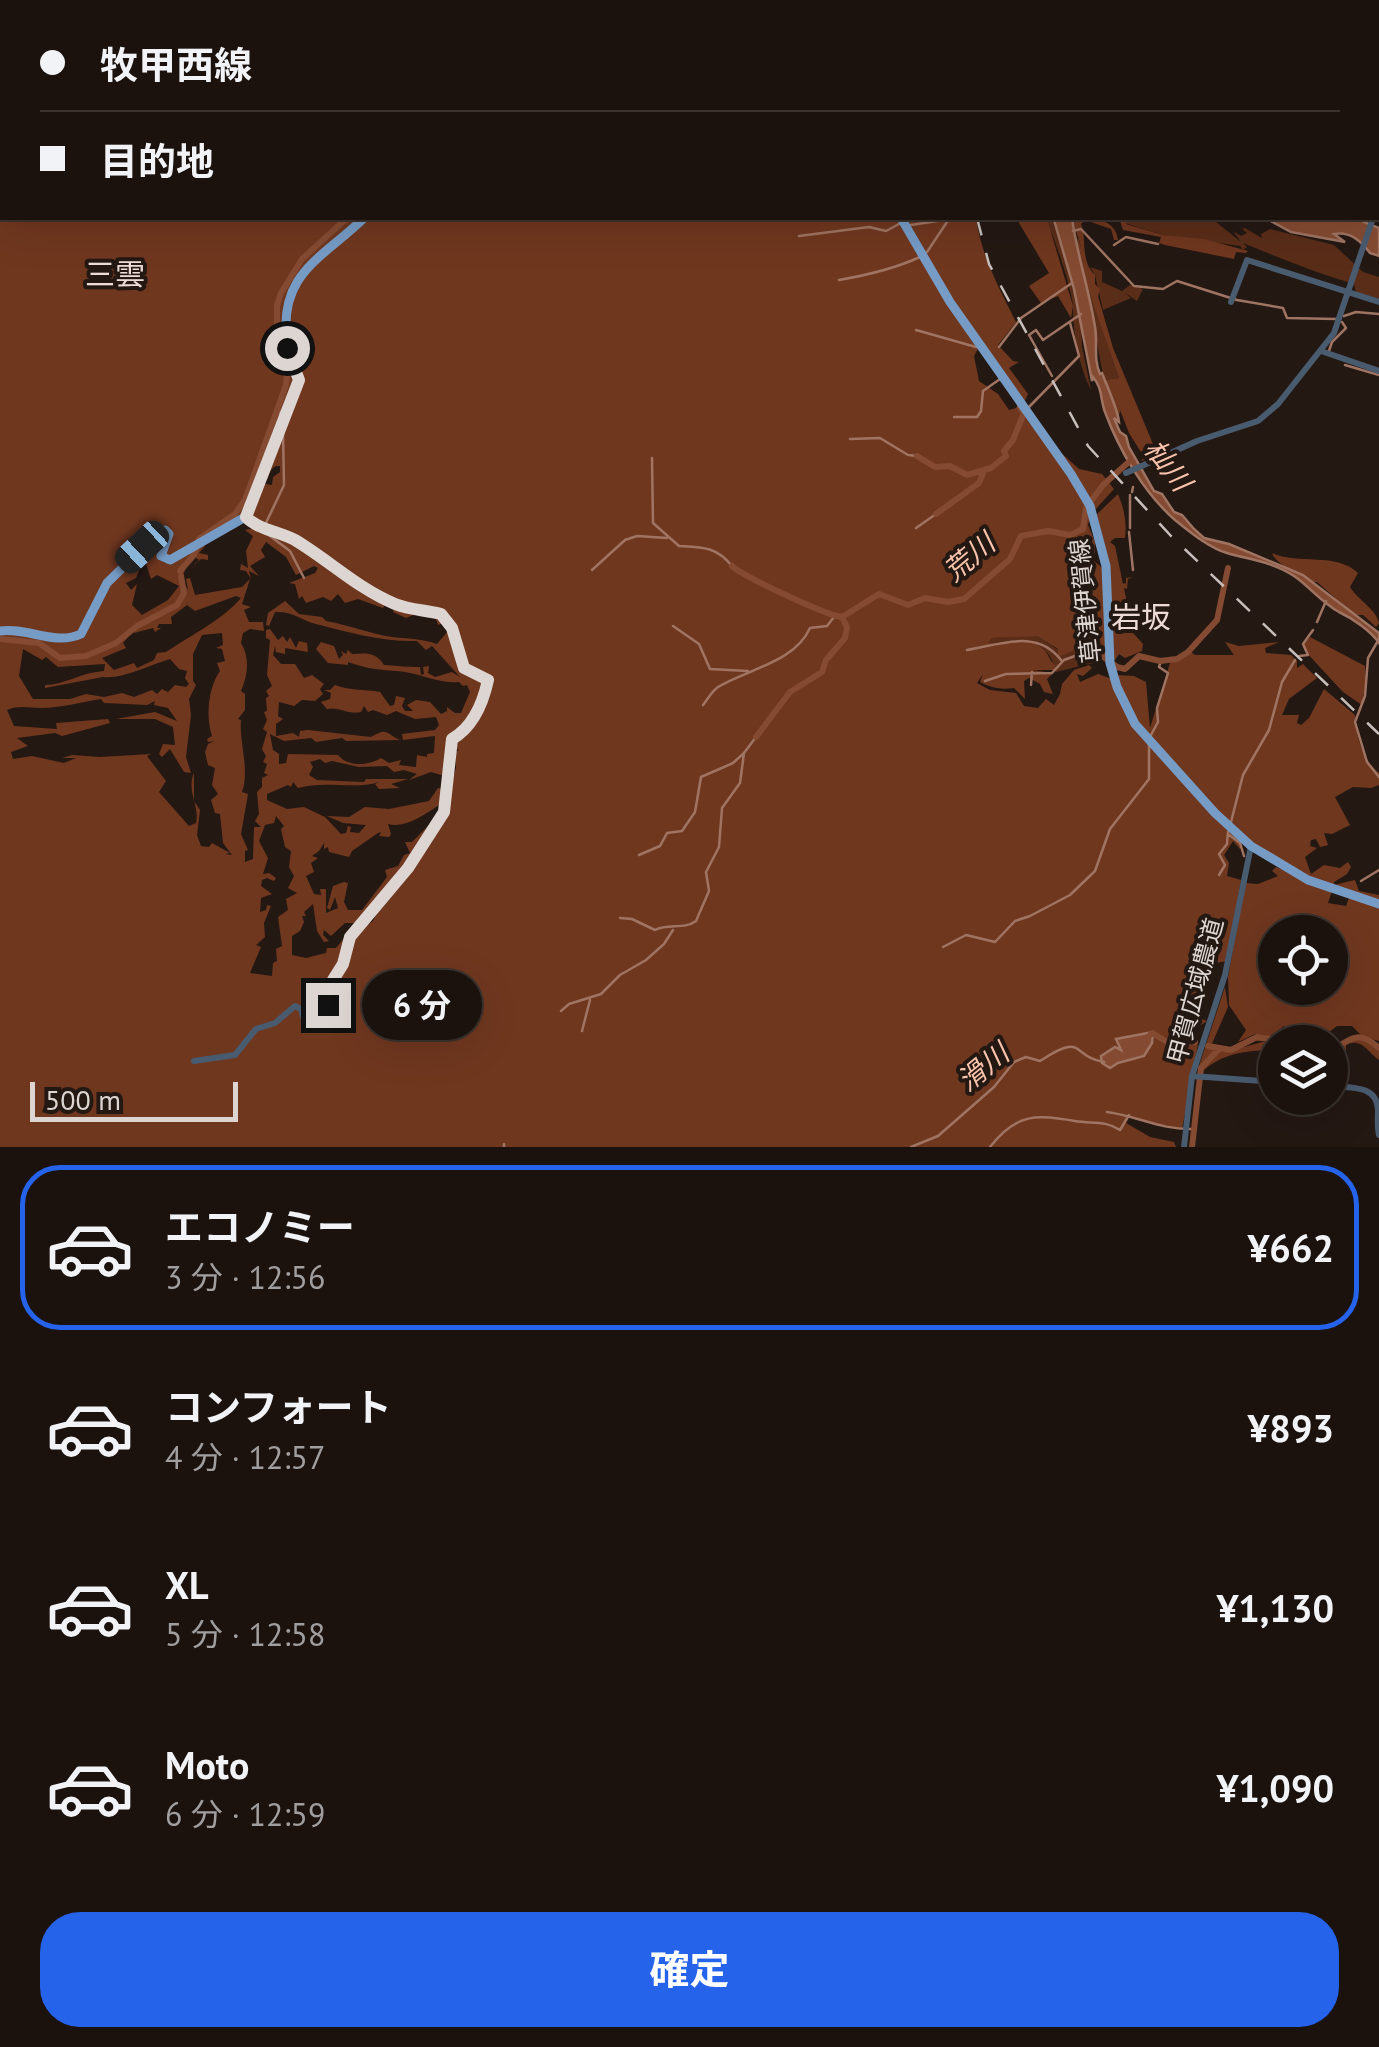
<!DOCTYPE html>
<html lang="ja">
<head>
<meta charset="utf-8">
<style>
  :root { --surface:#1b120e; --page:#241b17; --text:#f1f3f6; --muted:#a09e9e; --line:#39322e; --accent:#2563eb }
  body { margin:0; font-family:"PT Sans","Noto Sans JP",sans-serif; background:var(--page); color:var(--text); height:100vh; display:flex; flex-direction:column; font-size:38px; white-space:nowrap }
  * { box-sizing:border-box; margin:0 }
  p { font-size:32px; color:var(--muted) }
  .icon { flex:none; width:55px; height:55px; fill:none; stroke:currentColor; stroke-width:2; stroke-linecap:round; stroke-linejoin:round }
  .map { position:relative; height:1147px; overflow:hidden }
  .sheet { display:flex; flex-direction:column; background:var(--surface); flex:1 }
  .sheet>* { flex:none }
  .banner { position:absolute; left:0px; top:0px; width:1380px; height:220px; box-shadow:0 10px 40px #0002,0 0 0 2px var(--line); display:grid; align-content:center; height:220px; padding:0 40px; background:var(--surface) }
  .controls { position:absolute; left:1258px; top:915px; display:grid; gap:20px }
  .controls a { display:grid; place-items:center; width:90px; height:90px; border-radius:50%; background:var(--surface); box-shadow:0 10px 40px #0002,0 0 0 2px var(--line); font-size:50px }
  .scale { position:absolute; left:30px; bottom:25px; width:208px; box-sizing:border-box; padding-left:10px; border:5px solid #ddd5d2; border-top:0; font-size:28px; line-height:35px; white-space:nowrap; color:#ddd5d2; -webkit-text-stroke:8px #241813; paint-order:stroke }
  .end { position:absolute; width:45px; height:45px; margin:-22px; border:12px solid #ddd5d2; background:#111; box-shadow:0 0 0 5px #111 }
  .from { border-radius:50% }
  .bubble { position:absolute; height:70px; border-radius:35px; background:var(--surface); box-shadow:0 10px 40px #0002,0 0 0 2px var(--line); font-size:32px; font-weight:700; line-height:70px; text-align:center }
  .car { position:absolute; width:30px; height:60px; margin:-30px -15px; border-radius:12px; box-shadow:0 0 8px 2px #0007; background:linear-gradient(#222 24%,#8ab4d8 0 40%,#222 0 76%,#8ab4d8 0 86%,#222 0) }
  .banner b { display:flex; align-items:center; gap:35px; height:95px; font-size:38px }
  .banner b+b { border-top:2px solid var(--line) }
  .banner i { width:25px; height:25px; background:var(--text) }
  ul { padding:18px 0 0; list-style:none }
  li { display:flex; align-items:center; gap:30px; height:165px; margin:0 20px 15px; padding:0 20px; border:5px solid transparent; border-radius:40px }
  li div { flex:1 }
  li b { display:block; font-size:38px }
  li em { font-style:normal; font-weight:700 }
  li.current { border-color:var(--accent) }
  li>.icon { width:90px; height:90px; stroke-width:1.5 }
  .action { display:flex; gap:20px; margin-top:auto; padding:20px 40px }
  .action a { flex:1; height:115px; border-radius:40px; background:var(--accent); color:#fff; font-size:40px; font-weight:700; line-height:115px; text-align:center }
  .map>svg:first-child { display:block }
  .green { fill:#5a2d19 }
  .forest { fill:#70371f; fill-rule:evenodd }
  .water { fill:#854b32; stroke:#9f7462; stroke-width:2.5 }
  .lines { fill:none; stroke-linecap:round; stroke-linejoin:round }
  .stream { stroke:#9f7462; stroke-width:2.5 }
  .river { stroke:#854b32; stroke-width:6 }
  .major-tunnel { stroke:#403430; stroke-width:9; stroke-dasharray:9 4.5; stroke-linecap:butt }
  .minor { stroke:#495b6f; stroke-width:6 }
  .major { stroke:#769cc6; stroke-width:9 }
  .rail { stroke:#c7bfbc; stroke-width:2.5; stroke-dasharray:18 18; stroke-linecap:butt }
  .route { stroke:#ddd5d2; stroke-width:12 }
  .labels { text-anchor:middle; stroke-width:8; stroke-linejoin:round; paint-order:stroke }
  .street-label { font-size:25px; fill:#ddd5d2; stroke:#241813 }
  .water-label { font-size:28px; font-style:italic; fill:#fac3ac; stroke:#241813 }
  .quarter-label { font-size:30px; fill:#eddcd5; stroke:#241813 }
</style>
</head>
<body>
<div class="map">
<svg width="1379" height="1147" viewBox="0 0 1379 1147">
  <rect width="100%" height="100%" fill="#241813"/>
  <path class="green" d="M1045 218 1054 220 1081 319 1082 347 1091 390C1079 367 1073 332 1073 308 1073 291 1053 233 1045 218Z
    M1128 218 1132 221 1137 218H1211L1241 242 1233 231 1241 236 1247 233 1242 229 1245 228 1262 238 1261 234 1270 229 1334 245 1363 272 1379 277V299L1356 292 1354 284C1316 273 1277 257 1243 243L1247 247 1243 250 1240 246 1163 235 1125 223Z
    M1090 267 1102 271V282L1122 291 1130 285 1143 289 1137 301 1124 292 1131 298 1103 310 1095 275Z
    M1082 268H1083C1096 305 1106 342 1119 378L1105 380C1095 349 1096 304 1082 268Z
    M1020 636H1037L1063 653 1085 646 1081 652 1090 656 1092 660 1096 656 1097 662 1056 672C1047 634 1019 643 987 643L992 638Z"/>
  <path class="forest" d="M61 0H878L879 2H64Z
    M0 170 2 218H986L985 220 976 219C982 257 999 288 1016 322L998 345 1013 361 1019 362 1009 368 1028 394 1022 407 1025 414 1083 494 1091 514 1088 525 1095 542 1094 561 1104 569 1109 598 1107 558 1095 516 1118 494C1124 508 1127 523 1125 538H1115L1110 542 1115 546 1123 584 1126 583V578L1133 577 1128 579 1127 589 1124 588 1129 614 1136 615 1134 634 1143 644 1142 651 1125 658 1119 654 1115 660 1111 659 1108 637 1107 656 1097 652 1095 647 1079 648 1058 657V649L1037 636 992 638 988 643C1007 643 1032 634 1046 652 1049 657 1051 662 1056 666L1054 670H1032L1053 673 1047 679 1053 694 1044 692 1040 684 1029 678 1024 681 1025 699 1014 688C1001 690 991 688 980 682L983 674 977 683 990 690 1016 693 1024 706 1038 708 1046 699 1054 705 1060 694 1062 684 1074 670 1089 665 1092 668 1083 676 1077 674 1080 682 1098 674 1112 679 1115 687 1116 675 1134 676 1146 682 1150 728 1170 663 1190 651 1195 655H1234L1225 642 1239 646 1279 642 1265 648 1266 653 1291 655 1297 661V668L1303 664 1317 678 1289 699 1282 715H1299L1297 723 1301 725 1309 718 1324 689 1355 715C1356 736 1362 759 1379 773V785L1371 788 1353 787 1335 797 1350 825 1332 834 1324 833 1328 845 1320 847 1316 839 1311 840 1310 846 1317 848 1305 857 1311 874 1324 865 1340 868 1348 862 1351 867 1347 874 1334 882V885L1355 880 1359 891 1379 895V902C1321 884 1269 863 1225 819H1220L1243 843 1240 849 1233 841 1224 855 1229 863 1227 876 1241 880 1227 961 1210 964 1200 978 1203 985 1198 996 1204 1005 1194 1016 1207 1021 1198 1027 1191 1037 1192 1042 1198 1045 1182 1129 1129 1117 1126 1123 1150 1137 1174 1142 1176 1147H0ZM299 280C299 290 294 293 290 302 284 314 286 331 289 344 294 367 312 368 298 397H294L261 480H267C270 473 271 465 280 466V472L273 477 272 485 260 483 250 517 254 523 279 532 255 528 245 530 253 536 246 551 248 568 241 564 240 570 246 571 251 579 249 571 259 576 250 566 265 557 261 550 266 542 286 557 296 575 314 566 318 568 315 573 289 583 295 584 299 599 302 596 306 603 323 597 331 601 338 594 345 603 358 599 383 608 385 605 392 609 394 606 393 612 406 618 421 612 436 619 438 625 445 622 447 632 437 644C420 638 407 639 393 637 374 635 349 625 326 621L322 617 299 614 285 601 268 613 266 625 269 626 275 612C293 611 300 620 316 624 348 632 382 642 417 641L426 650 432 646 460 677 452 672 435 677 428 673 429 666 423 667 424 674 421 675 420 667C406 667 399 666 384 665 376 652 367 653 352 654L348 650 346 654 341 651 343 655 339 659 334 646 321 642 316 649 328 663 348 665V662C364 668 379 670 396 671 419 672 437 684 459 682L463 686 467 685 470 692 461 713H455L447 707V711L441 714 430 702 416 700 407 705 413 711H405L402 706 405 698 396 696 394 705 390 706 380 692C363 689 352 691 335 685L330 690H324L331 693 330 699 321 702 327 709C339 706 348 715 361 712L364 706 368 712 373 710 387 715 396 711 415 719 436 717 439 725 435 730 402 734 403 740 435 736 434 753 427 754V757L417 755 416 767 399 765 401 760 389 763 381 758C368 766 348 767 338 755L288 754 286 763 279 764V754L273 750 270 734 284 741 311 738 316 742 342 738 346 741 400 740C385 733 388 727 371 737L308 730 300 731 299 737 293 733 276 736V724L283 719 278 716 279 702 294 706 302 700 315 701 323 694 320 689 324 684 312 675 304 678 295 664H281L273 655 275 646 276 652 285 654V644V648L308 652 307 643 299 641 296 648 290 637 287 642 283 636 278 640 270 629 266 630V638L270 640 267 675 272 686 266 691 269 696 266 698 267 711 264 712 267 720 263 729 267 732 262 749 266 756 263 762 267 764 264 773 268 775 262 778V787L257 792 259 814 255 821 261 827H254L253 859 245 862V851L248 850 241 834 248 794 242 792C250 771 239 741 241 720L238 719 245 710V694L241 691C248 675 250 658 241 643L243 633 250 629 264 631 263 622H249L244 610 251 607 242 604 250 579 242 587 195 595 190 578 186 579 188 590 182 580 186 566 195 557 199 560 190 569 201 559 208 560V555L199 553 205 546 200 544 165 563 159 558 167 537 163 533 145 547 150 557H145L143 550 122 564 139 548 137 546 142 545 157 531 171 532 163 555 172 558 247 513 265 458 297 379 286 355 282 314ZM980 345 1021 400 1016 408 1009 410 998 394 979 381 974 356ZM144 558 151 579 157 575 179 586 168 600 142 615 132 605 137 584 131 590 126 583 136 578ZM236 596 241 598C222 620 193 634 166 652L157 653 154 660 137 668 134 663 114 670 102 658 126 648 123 643 135 629 134 633 153 628 155 632 161 628H157L159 624H172L171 617 187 605 195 611ZM222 633 223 645 216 648 222 649 225 661 217 663 220 671C209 686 205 715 212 736L207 739 208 742 214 741 208 744 205 752 208 765 215 768 212 785 218 794 211 800 215 813 220 814 223 843 232 855 225 854 230 853 212 843 209 847 201 846 197 835 200 810 194 801V773C186 791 200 806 196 823L189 826 159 792 166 781 147 756 151 754 100 757 72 755 62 758H76L64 763 32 756 13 759 11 752 28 746 17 738 55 733 62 736 110 723 108 719 56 723 57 729 14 726 7 710C19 705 28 708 41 708 60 708 81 702 101 699L104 703 147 705 155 701 154 705 168 708 177 721 155 712 116 719H155L173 727 175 745 163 744 159 754 162 757 170 749 184 772 191 773 186 757 191 715 189 699 196 685 193 681V654L202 635ZM23 649 42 660 46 657 58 667 105 664 104 671C83 672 64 685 45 685V688L103 677C124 679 149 665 170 659L179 669 187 671 185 678 189 684 186 687 175 685 168 692 162 689 157 694 152 690 134 697 122 693 104 697 86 694 70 699H33L19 676ZM459 732 453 747 459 750 455 752 456 768 451 786 448 778 445 789 438 788 429 801 389 809 365 807 349 817 327 816 343 823 366 825 359 833 350 832 351 827 348 826 346 833 341 834 325 817 304 807 287 809 267 800V794L288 785 291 787 293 782 298 788C325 780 354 790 379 782L375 784 379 789 400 788 391 784 408 779H366L364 782 317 780 309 775 313 767 310 762 320 759 325 763 332 761 359 767 387 766 394 772 404 770 417 774 409 780 431 772 448 777 451 767 449 761 451 756 448 755 452 733ZM439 805 443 809 436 815 434 828 429 825 412 842H405L410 853 404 855 398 866 385 870 387 877 362 910H348L344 902 348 883 344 882 333 886 327 908 330 910 335 897 338 908 326 913V889H320L321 895 314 894 306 876 314 872 311 863 318 858 312 856 319 851 324 843V849L328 847 329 852 349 857 352 851 378 833 381 832 379 836 389 837 391 834 388 824C403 829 423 816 439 805ZM276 816 284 826 281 829 285 847 291 851 289 867 294 876 288 888 297 893 286 899 288 910 278 917 282 946 276 949 277 961 273 963 272 976 250 973 261 947 256 945 265 937 264 923 271 906 267 905 266 910 260 912 261 898 272 894 261 886 262 880 267 878 274 881 276 878 269 873 263 874 268 858 259 841 265 825 274 823ZM392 883 394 886 385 896 373 921 357 932 354 931 347 947 345 937 336 948H327L326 953 306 958 292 955V936L300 931 304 922 302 916H306L304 912 313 904 317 931 324 942 329 941 323 935 324 930 331 936 345 923H354L350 930H354L367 918Z
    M1016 218 1047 219 1073 306 1071 318 1058 296 1041 303 1029 286 1049 273Z
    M1072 218C1091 218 1115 217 1118 240H1114L1111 229 1085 220 1081 224C1087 239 1080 261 1095 275V284L1100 289 1098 296 1113 348 1158 456 1141 461 1144 457 1129 433 1120 410 1119 416 1111 402 1105 380 1119 378 1076 254 1078 236 1082 251Z
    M1119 218H1128L1126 224 1163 235 1204 239 1248 251 1246 253 1236 252 1234 259 1165 245 1159 243 1161 237 1123 230Z
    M1057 449 1079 469 1102 474 1114 489 1094 511Z
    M1272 553C1298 565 1337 552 1358 573L1350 587C1358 600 1376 609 1379 623L1376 627 1363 615H1355L1317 582H1310C1300 574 1275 564 1272 553Z
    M1310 637 1365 666 1366 680 1362 705 1343 692 1304 650V644Z
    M1276 867 1332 891 1328 903 1346 906 1349 898 1379 908V1041L1371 1039 1379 1046V1060C1368 1052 1361 1037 1346 1045V1053L1330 1058V1049L1361 1035 1352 1026H1337L1320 1039 1307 1034 1302 1037 1284 1026 1269 1037 1255 1034 1238 1042 1246 1030 1229 1005 1228 977 1245 883 1258 884 1278 876 1272 871ZM1275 932H1330V988H1275Z
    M1225 987 1228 1007 1210 1048C1242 1057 1268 1031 1298 1042H1275V1051C1248 1049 1220 1054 1201 1073L1198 1069Z"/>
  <path class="water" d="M1049 218H1072C1077 255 1089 289 1095 327 1098 345 1093 358 1100 374L1102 373C1107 386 1118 410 1119 422L1114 418 1120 432 1126 436 1129 447 1154 491 1162 494 1174 512 1182 515 1194 529 1204 538 1229 544 1303 575 1379 633V643C1371 631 1352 618 1339 612 1322 603 1309 586 1294 576 1271 561 1246 559 1227 553 1209 548 1189 531 1175 520 1144 493 1119 450 1105 412 1100 399 1103 389 1093 377L1092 381 1074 289 1054 220Z
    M1265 218H1355L1379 228V256L1370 253C1361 241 1350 231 1334 234L1345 242 1291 232Z
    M1153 1032 1152 1043 1144 1056 1118 1063 1110 1068 1102 1063 1101 1056 1115 1047 1121 1050 1116 1039Z"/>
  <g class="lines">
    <path class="stream" d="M628 2V0
      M911 225 950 219
      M1073 231 1081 229 1134 286 1163 289 1177 281 1237 300 1283 308 1287 318 1336 319
      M799 236 869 227 886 231 899 224
      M1114 245 1126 237 1158 244
      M927 252 947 222
      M839 280C868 275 894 269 920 257
      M1344 316 1356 312 1379 314
      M916 330 976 347
      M999 347 1021 318 1072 283
      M1329 351 1332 342 1346 328 1342 322
      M1345 365 1379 375
      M1052 376 1029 335 1036 330 1043 340 1081 314
      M278 405 281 421
      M1028 408 1079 356 1070 323
      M954 417H977L981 411 983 391 1000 379
      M850 439 880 438 908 455 917 456
      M652 458 653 523 679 546C701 547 716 546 732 566
      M1132 492 1133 487
      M265 525 284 485 283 433
      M916 528 936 514
      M1130 528V495
      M1129 532 1133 570
      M266 533 290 551 304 578
      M592 570 625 540 637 536 667 538
      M1317 622 1326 601
      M673 626 699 644 710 669 748 671
      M1379 639 1368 658 1365 696 1355 722 1367 762 1379 777
      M967 650C999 645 1037 628 1061 660
      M1299 656 1308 655 1303 644 1313 630
      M985 681 1006 674 1052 673 1064 660 1083 653
      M1031 685 1032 672
      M703 705C708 699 711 692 718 687 748 669 795 662 810 628L827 626 834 617
      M1151 735 1158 722 1157 708 1168 673 1159 667 1161 661
      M1231 822 1243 775 1269 730 1282 682 1295 660
      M1228 834 1240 843 1244 856
      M639 855 660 846 667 833 682 831 695 812 701 777 733 763 744 753
      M1219 875 1225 865 1219 854 1227 844 1228 832
      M1361 881 1379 870
      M620 918 632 919 655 930C668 923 684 930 696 921L709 891 706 872 719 847 722 808 740 783 744 753 756 737
      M943 947 966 935 995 942 1015 921 1030 916 1070 895 1095 871 1110 829 1149 779V743
      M561 1011 569 1004 601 994 620 975 646 960 664 944 673 930
      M582 1031 590 1000
      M1107 1112C1137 1116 1162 1130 1192 1129
      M504 1147V1144
      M911 1147 938 1136 994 1087 1014 1062 1026 1057 1040 1061C1085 1031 1071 1057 1104 1062
      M990 1147C1017 1112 1037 1115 1075 1121 1092 1124 1105 1120 1120 1130L1129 1115"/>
    <path class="river" d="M407 0 414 2
      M1255 0 1260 2
      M543 2V0
      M950 219 970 218
      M917 456 935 467 950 466 967 475 991 468 1006 456 1004 451 1013 440 1024 413 1020 407
      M936 514 979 483 984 471
      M732 566C744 577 828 616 842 617
      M180 571 194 555 199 539 235 514 245 500 286 385 287 373 278 364 277 356V306L281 293 302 259 347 218
      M0 639 39 643 60 658 86 656 116 643 137 626 177 605 184 593 181 576
      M1083 653 1101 655 1117 667 1125 669 1139 656 1160 661 1177 659 1188 652 1217 620 1228 568
      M756 737 790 692 822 672 826 660 845 638 847 627 842 617 879 594 908 605 925 598 948 602 964 599 1010 559 1021 536 1048 531 1070 535 1083 529 1086 508 1103 485 1131 460
      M1147 1038 1152 1033 1176 1047 1182 1042H1195
      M1208 1046 1231 1050 1257 1037C1272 1041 1284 1037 1299 1042
      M1330 1050C1351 1042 1355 1027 1379 1048
      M1192 1147 1201 1068 1219 1049"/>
    <path class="major-tunnel" d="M753 0 755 2"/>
    <path class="minor" d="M1359 2 1360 0
      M1378 117 1379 123
      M1378 203 1379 198
      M1231 302 1247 260 1379 302
      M1321 351 1379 371
      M1126 473 1197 441 1258 421 1278 404 1334 333 1373 218
      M194 1061 235 1055 256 1029 275 1023 295 1006 301 1009 304 1020 321 1022 350 937 408 867 444 812 453 739C473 727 482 703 488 680L464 668 452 627 441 614 408 609 391 602 346 578 324 558 292 538 251 524 246 517
      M1192 1076 1275 1082
      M1330 1086C1349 1088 1377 1084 1378 1110 1378 1119 1377 1126 1379 1135
      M1184 1147 1192 1076 1225 975 1251 846"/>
    <path class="major" d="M421 0 423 2
      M901 218 950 302 1071 474 1090 506 1106 566 1110 663 1117 687 1135 724 1215 813 1251 846 1308 880 1379 904
      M0 631C27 627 55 646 81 634L107 583 158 533 165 530 169 534 161 556 170 560 247 516 299 380C297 367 289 357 287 343 278 273 322 259 364 218"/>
    <path class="rail" d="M929 0V2
      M977 218 989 264 1088 446 1171 536 1379 734"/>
  </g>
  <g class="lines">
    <path class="route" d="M287 348 299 380 246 517C257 529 280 532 295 540 330 561 357 588 395 604 410 610 426 610 441 614L452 628 464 668 488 680C483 703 473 727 452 739L444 812 408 868 350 937 343 964 333 980 328 1005"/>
  </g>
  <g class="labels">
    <g class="street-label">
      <text transform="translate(1085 601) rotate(-96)" y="9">草津伊賀線</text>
      <text transform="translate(1195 991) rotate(-75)" y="9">甲賀広域農道</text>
    </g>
    <g class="water-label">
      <text transform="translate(1168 465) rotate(52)" y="10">杣川</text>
      <text transform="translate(969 557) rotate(-40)" y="10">荒川</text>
      <text transform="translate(983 1067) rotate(-39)" y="10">滑川</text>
    </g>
    <g class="quarter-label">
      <text x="115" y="285">三雲</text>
      <text x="1141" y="628">岩坂</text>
    </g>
  </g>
</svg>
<div class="controls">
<a><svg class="icon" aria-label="locate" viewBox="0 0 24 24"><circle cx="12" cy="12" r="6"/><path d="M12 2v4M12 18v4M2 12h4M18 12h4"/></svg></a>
<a><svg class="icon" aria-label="layers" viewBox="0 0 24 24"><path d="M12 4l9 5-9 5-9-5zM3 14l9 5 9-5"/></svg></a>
</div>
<div class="scale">500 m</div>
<i class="end from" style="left:287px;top:348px"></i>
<i class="end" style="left:328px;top:1005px"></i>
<div class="bubble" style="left:362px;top:970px;width:120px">6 分</div>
<i class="car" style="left:142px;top:547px;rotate:227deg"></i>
<div class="banner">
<b><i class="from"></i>牧甲西線</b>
<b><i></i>目的地</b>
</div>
</div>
<section class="sheet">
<ul>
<li class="current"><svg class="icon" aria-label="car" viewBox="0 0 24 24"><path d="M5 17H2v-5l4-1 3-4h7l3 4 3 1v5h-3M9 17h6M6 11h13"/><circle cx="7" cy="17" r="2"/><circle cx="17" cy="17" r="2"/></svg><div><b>エコノミー</b><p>3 分 · 12:56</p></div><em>¥662</em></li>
<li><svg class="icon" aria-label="car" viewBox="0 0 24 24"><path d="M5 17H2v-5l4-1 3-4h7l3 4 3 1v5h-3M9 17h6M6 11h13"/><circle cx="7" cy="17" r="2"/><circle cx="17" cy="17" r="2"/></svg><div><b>コンフォート</b><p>4 分 · 12:57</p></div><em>¥893</em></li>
<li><svg class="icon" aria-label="car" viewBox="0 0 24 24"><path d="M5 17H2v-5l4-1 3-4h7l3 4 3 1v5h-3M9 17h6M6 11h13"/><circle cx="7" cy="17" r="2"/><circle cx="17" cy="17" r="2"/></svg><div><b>XL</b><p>5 分 · 12:58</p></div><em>¥1,130</em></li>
<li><svg class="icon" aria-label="car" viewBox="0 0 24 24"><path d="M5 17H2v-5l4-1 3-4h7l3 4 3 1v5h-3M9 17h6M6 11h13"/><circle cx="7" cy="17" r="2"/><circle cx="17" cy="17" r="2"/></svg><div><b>Moto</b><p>6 分 · 12:59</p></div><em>¥1,090</em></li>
</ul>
<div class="action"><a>確定</a></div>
</section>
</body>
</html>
